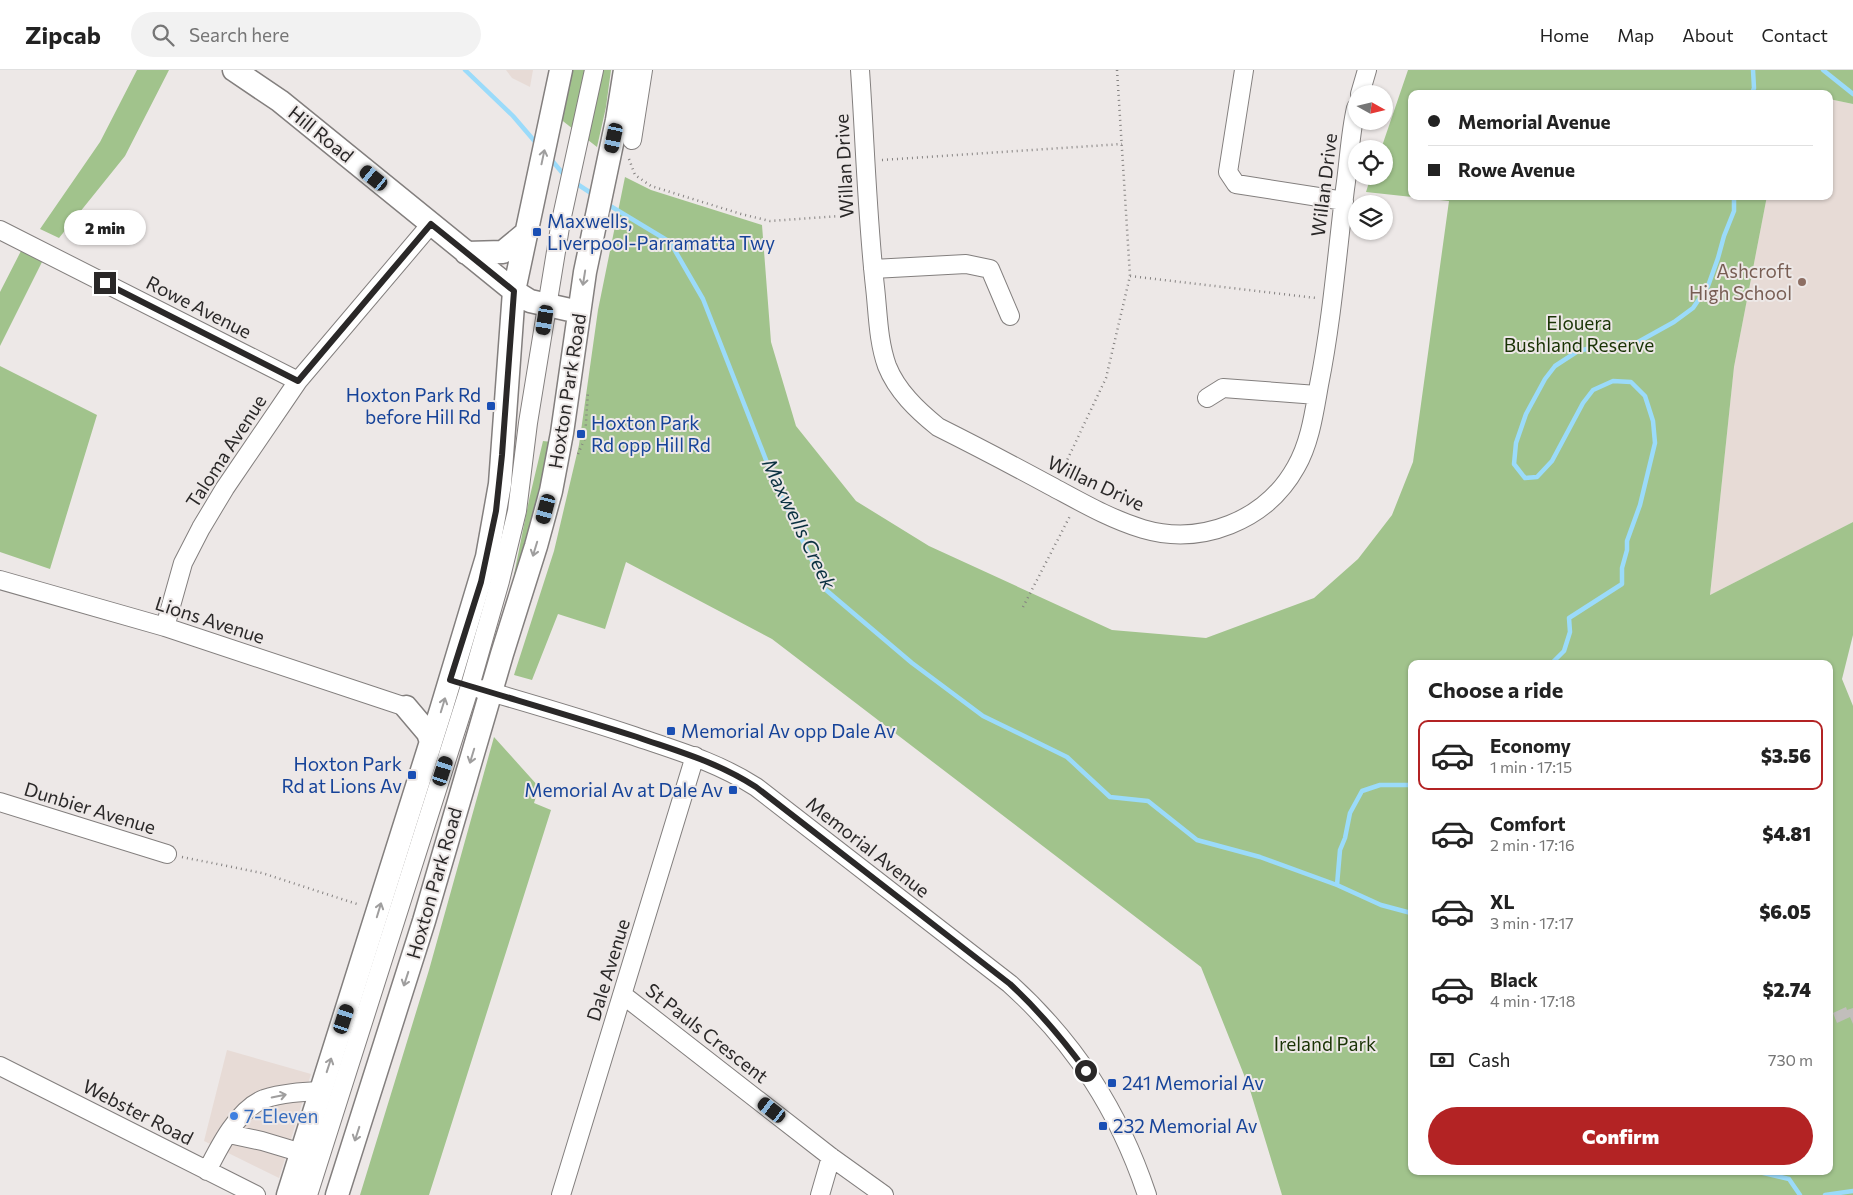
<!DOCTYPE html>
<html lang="en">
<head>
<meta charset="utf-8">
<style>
  :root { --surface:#fff; --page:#f2f2f2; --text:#222; --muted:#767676; --line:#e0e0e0; --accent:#b32324 }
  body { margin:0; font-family:Commissioner,sans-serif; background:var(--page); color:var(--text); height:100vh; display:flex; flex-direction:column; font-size:19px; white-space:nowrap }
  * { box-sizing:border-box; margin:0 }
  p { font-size:16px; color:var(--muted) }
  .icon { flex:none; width:28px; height:28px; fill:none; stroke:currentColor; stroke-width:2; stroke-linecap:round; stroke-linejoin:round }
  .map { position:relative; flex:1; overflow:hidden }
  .sheet { position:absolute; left:1408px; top:590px; width:425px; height:515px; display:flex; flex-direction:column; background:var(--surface); border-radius:10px; box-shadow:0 1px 4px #0004 }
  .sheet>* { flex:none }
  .top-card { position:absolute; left:1408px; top:20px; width:425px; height:110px; border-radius:10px; box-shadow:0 1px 4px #0004; display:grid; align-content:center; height:110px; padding:0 20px; background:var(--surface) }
  .needle { width:32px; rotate:98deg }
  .buttons { position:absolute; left:1348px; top:15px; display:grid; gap:10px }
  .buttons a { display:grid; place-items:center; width:45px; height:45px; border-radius:50%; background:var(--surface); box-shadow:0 1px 4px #0004; font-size:25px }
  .end { position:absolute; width:22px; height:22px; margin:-11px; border:6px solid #2a2828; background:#fff; box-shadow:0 0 0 2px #fff }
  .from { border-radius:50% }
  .bubble { position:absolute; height:35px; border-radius:18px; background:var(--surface); box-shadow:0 1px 4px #0004; font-size:16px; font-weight:800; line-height:35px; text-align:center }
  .car { position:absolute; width:15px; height:30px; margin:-15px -8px; border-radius:6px; box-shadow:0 0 4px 1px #0007; background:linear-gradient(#222 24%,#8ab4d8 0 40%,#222 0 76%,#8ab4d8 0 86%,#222 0) }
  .top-card b { display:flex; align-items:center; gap:18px; height:48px; font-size:19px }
  .top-card b+b { border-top:1px solid var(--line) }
  .top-card i { width:12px; height:12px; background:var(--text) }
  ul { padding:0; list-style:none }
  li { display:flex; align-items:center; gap:15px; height:70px; margin:0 10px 8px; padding:0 10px; border:2px solid transparent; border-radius:10px }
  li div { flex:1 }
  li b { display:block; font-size:19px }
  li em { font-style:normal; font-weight:800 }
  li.selected { border-color:var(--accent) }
  li>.icon { width:45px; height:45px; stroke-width:1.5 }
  h2 { padding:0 20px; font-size:22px; line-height:60px }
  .pay { display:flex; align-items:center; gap:12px; height:55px; padding:0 20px; font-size:19px }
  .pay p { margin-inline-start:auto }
  .primary-button { display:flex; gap:10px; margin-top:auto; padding:10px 20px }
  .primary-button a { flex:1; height:58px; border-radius:30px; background:var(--accent); color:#fff; font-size:20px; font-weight:800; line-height:58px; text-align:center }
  header { display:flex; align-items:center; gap:30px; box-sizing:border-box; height:70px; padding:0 25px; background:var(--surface); border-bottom:1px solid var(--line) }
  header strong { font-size:24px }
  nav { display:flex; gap:28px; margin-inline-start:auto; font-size:18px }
  .search { width:350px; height:45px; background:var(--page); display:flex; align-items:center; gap:12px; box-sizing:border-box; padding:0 18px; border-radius:28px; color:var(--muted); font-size:19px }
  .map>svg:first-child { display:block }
  .built { fill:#e7dbd6 }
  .green { fill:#a1c38c; fill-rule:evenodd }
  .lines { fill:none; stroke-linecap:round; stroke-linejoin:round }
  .stream { stroke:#9bdbfa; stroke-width:4.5 }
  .building { fill:#c1bebb }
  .minor-casing { stroke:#837f7e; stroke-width:20 }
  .major-casing { stroke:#837f7e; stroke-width:25 }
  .path { stroke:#858281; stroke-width:2.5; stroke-dasharray:1 4; stroke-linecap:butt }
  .minor { stroke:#fff; stroke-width:18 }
  .major { stroke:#fff; stroke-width:22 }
  .oneway { stroke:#9f9e9e }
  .route { stroke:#2a2828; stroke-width:6 }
  .transit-dot { fill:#1a4fb4; stroke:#ede8e7; stroke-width:2 }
  .education-dot { fill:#8d6e63; stroke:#ede8e7; stroke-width:2 }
  .shop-dot { fill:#3f7fe0; stroke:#ede8e7; stroke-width:2 }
  .labels { text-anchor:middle; stroke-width:4; stroke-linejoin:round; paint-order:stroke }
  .street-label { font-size:19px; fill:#2a2828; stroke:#ede8e7 }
  .transit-label { font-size:19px; fill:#164399; stroke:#ede8e7; text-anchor:start }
  .education-label { font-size:19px; fill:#785e54; stroke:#ede8e7; text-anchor:end }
  .park-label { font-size:19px; fill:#1a3305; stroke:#ede8e7 }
  .shop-label { font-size:19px; fill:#366cbe; stroke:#ede8e7; text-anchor:start }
  .water-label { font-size:20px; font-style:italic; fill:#0b3141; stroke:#ede8e7 }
</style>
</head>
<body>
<header>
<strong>Zipcab</strong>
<div class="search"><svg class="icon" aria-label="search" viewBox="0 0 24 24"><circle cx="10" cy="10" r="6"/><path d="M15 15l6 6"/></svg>Search here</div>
<nav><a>Home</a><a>Map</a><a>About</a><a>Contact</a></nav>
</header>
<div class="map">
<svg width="1853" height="1125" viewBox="0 0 1853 1125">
  <rect width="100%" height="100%" fill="#ede8e7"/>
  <path class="built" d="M506 0H533L530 17 512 8Z
    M1829 29 1853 34V452L1710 525 1734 297 1767 126H1829Z
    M227 980 311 1004 279 1108 204 1071Z"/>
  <path class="green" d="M137 0H169L125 86 59 168 40 159 100 72Z
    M569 0H586L573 59 559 48Z
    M603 0H611L606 37 597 77 588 70Z
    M1408 0H1853V34L1829 29V24L1788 22V24H1411V126H1767L1734 297 1710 525 1853 452V565L1842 609 1853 636V1125H1282L1250 1020 1201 897 772 569 626 492 605 559 558 544 532 610 514 605 554 481 579 375 598 240 625 107 651 120 762 155 771 272 796 356 856 431 929 476 1112 560 1206 568 1314 528 1358 489 1392 445 1413 392 1449 131 1366 122 1371 106H1384V79H1381ZM1411 594H1829V1101H1411Z
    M22 179 43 190 0 276V222Z
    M0 296 97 345 50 499 0 482Z
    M543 371 552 372 518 506 514 505 529 430Z
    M494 667 539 717 534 733 551 740 429 1125H360L429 900Z"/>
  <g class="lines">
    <path class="stream" d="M465 0 513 46 537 74
      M1823 0 1853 24
      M1752 24 1754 18 1753 0
      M549 87 565 106
      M574 112 594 125
      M607 134 670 172 703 229 775 413 826 520 912 593 983 646 1067 687 1110 727 1148 731 1197 770 1260 787 1337 815 1381 835 1411 843
      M1551 594 1564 581 1570 562 1569 548 1622 514V498L1627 480V471L1640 435 1655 373 1653 351 1645 326 1631 312 1613 311 1593 320 1583 333 1552 391 1537 407 1525 408 1514 394 1516 373 1526 344 1545 309 1555 296 1578 281 1613 273 1638 272 1674 252 1693 238 1708 216 1718 188 1724 166 1734 141V126
      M1337 815 1340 780 1345 768 1350 743 1362 721 1380 715H1411
      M1755 1101 1789 1109 1800 1125
      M1825 1125 1853 1121"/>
  </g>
  <path class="building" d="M1846 937 1847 940 1853 938V954L1850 947 1837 953 1833 943Z"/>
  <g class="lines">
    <g class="minor-casing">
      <path id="minor" d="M860 0C865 72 867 145 875 217 878 243 878 271 887 296 897 321 917 340 938 357 976 376 1014 396 1051 416 1081 432 1110 449 1143 459 1201 476 1266 451 1296 397 1310 373 1314 343 1319 315 1332 250 1337 184 1345 119 1349 92 1350 64 1356 38
        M1244 0 1228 102 1236 114 1344 131
        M1360 24 1367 0
        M632 70 643 0
        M0 160 298 311
        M873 199 966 194 990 199 1010 246
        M1207 328 1223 318 1317 325
        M0 510 165 557 406 637
        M165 557 183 493 201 458 225 418 298 311 431 154
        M480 619C532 634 583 649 634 666 678 681 717 692 756 717L1010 914C1075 973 1119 1041 1147 1125
        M0 732 167 784
        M623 925 831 1087 884 1125
        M0 996 256 1125
        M229 1064 262 1071 302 1083
        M207 1101C219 1077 238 1039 264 1029 282 1023 302 1022 321 1021
        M308 1125 470 616 500 511 517 441 528 353 561 151 594 0
        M561 1125 695 686
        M820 1125 831 1087"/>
    </g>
    <g class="major-casing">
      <path id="major" d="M234 0 280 31 514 221 530 231 579 242
        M466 183 503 182 526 163
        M406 637 428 663 431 672
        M288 1125 441 640 487 487 500 414 514 221 561 0
        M337 1125 424 851 502 584 536 476 551 421 562 363 585 202 617 50 625 0"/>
    </g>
    <path class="path" d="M1117 0 1130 206
      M629 89 635 105 651 116 741 144 770 151 854 145
      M882 90 1122 74
      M578 384 585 368 588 321
      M1061 403 1106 308 1130 206 1316 228
      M1023 537 1071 444
      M182 787 262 803 360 835"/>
    <use href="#minor" class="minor"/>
    <use href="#major" class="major"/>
  </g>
  <defs><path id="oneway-shaft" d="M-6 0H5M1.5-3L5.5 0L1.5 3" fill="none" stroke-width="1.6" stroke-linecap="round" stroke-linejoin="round" transform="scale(1.25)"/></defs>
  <g class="oneway">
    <use href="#oneway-shaft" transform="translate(543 87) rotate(-78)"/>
    <use href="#oneway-shaft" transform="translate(584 208) rotate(99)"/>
    <use href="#oneway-shaft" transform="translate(535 479) rotate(107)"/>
    <use href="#oneway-shaft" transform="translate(443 635) rotate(-73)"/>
    <use href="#oneway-shaft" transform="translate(472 686) rotate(107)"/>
    <use href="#oneway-shaft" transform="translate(379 840) rotate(-73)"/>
    <use href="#oneway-shaft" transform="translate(406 909) rotate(108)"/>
    <use href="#oneway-shaft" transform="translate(329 995) rotate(-72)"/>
    <use href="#oneway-shaft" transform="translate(279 1026) rotate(-12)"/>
    <use href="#oneway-shaft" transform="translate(357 1064) rotate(108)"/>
  </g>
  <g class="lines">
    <path class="route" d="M105 213 298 311 431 154 514 221 502 385 496 441 481 512 450 610C512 629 575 647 637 667 680 682 717 692 756 717L1010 914C1040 942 1062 968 1086 1001"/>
  </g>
  <g class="transit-dot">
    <rect x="532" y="157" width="10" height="10" rx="2.5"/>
    <rect x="486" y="331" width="10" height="10" rx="2.5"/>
    <rect x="576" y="359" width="10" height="10" rx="2.5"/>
    <rect x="666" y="656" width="10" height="10" rx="2.5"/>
    <rect x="407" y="700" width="10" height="10" rx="2.5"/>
    <rect x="728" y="715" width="10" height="10" rx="2.5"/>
    <rect x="1107" y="1008" width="10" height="10" rx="2.5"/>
    <rect x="1098" y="1051" width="10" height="10" rx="2.5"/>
  </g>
  <circle class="education-dot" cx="1802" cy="212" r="5"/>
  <circle class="shop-dot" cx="234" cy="1046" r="5"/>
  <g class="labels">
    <g class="street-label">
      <text transform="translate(321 64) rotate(39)" y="7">Hill Road</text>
      <text transform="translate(844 96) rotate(-93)" y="7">Willan Drive</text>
      <text transform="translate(1324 115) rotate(-83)" y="7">Willan Drive</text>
      <text transform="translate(199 237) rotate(27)" y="7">Rowe Avenue</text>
      <text transform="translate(567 321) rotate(-81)" y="7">Hoxton Park Road</text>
      <text transform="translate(226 381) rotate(-57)" y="7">Taloma Avenue</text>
      <text transform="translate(1096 413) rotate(25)" y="7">Willan Drive</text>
      <text transform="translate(210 550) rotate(18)" y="7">Lions Avenue</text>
      <text transform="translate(90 738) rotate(17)" y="7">Dunbier Avenue</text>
      <text transform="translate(868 777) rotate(38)" y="7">Memorial Avenue</text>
      <text transform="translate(434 813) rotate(-74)" y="7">Hoxton Park Road</text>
      <text transform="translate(608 900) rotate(-73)" y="7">Dale Avenue</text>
      <text transform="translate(707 963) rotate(38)" y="7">St Pauls Crescent</text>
      <text transform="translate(138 1042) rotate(27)" y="7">Webster Road</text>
    </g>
    <g class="transit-label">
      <text x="547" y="158">Maxwells,<tspan x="547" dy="22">Liverpool-Parramatta Twy</tspan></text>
      <text x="481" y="332" text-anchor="end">Hoxton Park Rd<tspan x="481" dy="22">before Hill Rd</tspan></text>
      <text x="591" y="360">Hoxton Park<tspan x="591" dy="22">Rd opp Hill Rd</tspan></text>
      <text x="681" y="668">Memorial Av opp Dale Av</text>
      <text x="402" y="701" text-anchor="end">Hoxton Park<tspan x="402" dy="22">Rd at Lions Av</tspan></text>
      <text x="723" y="727" text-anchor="end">Memorial Av at Dale Av</text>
      <text x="1122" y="1020">241 Memorial Av</text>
      <text x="1113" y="1063">232 Memorial Av</text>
    </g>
    <g class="education-label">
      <text x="1792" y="208">Ashcroft<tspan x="1792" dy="22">High School</tspan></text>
    </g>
    <g class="park-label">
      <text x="1579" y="260">Elouera<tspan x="1579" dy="22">Bushland Reserve</tspan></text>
      <text x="1325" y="981">Ireland Park</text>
    </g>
    <g class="shop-label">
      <text x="244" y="1053">7-Eleven</text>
    </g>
    <g class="water-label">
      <text transform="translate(799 454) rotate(64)" y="7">Maxwells Creek</text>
    </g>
  </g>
</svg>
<div class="buttons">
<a><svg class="needle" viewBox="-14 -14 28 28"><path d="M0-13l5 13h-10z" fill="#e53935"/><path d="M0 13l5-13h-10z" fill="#767676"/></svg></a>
<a><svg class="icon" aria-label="locate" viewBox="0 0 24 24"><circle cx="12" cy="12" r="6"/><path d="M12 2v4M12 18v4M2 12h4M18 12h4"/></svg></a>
<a><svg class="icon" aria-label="layers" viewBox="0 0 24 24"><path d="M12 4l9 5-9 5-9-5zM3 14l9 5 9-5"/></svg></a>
</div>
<i class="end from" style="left:1086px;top:1001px"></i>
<i class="end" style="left:105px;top:213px"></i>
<div class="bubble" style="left:64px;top:140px;width:82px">2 min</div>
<i class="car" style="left:614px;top:68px;rotate:192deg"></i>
<i class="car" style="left:374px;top:108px;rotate:309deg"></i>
<i class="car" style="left:545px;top:250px;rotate:189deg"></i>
<i class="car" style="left:546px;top:439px;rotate:195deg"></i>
<i class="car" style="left:443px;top:701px;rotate:18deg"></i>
<i class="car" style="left:344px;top:949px;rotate:18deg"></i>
<i class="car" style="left:772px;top:1040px;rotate:308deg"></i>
<div class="top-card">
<b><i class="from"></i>Memorial Avenue</b>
<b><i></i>Rowe Avenue</b>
</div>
<section class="sheet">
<h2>Choose a ride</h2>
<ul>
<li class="selected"><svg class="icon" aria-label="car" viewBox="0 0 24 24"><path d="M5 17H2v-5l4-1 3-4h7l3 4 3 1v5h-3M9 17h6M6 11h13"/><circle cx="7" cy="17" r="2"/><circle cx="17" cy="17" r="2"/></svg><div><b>Economy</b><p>1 min · 17:15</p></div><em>$3.56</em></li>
<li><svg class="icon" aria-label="car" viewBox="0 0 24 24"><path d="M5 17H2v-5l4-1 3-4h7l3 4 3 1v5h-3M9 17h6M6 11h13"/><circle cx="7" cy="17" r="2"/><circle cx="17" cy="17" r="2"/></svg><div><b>Comfort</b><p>2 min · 17:16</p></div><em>$4.81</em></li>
<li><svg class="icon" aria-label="car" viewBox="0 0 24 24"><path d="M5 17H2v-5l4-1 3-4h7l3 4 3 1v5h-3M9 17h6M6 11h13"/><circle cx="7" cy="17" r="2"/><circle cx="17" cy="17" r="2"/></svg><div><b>XL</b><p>3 min · 17:17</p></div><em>$6.05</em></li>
<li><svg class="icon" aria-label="car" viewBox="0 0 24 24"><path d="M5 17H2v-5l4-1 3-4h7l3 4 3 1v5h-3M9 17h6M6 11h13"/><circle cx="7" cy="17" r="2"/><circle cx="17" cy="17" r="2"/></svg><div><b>Black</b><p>4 min · 17:18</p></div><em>$2.74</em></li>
</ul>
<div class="pay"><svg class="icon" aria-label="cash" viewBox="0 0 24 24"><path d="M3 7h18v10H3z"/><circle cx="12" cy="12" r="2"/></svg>Cash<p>730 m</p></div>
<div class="primary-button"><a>Confirm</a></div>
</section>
</div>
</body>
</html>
